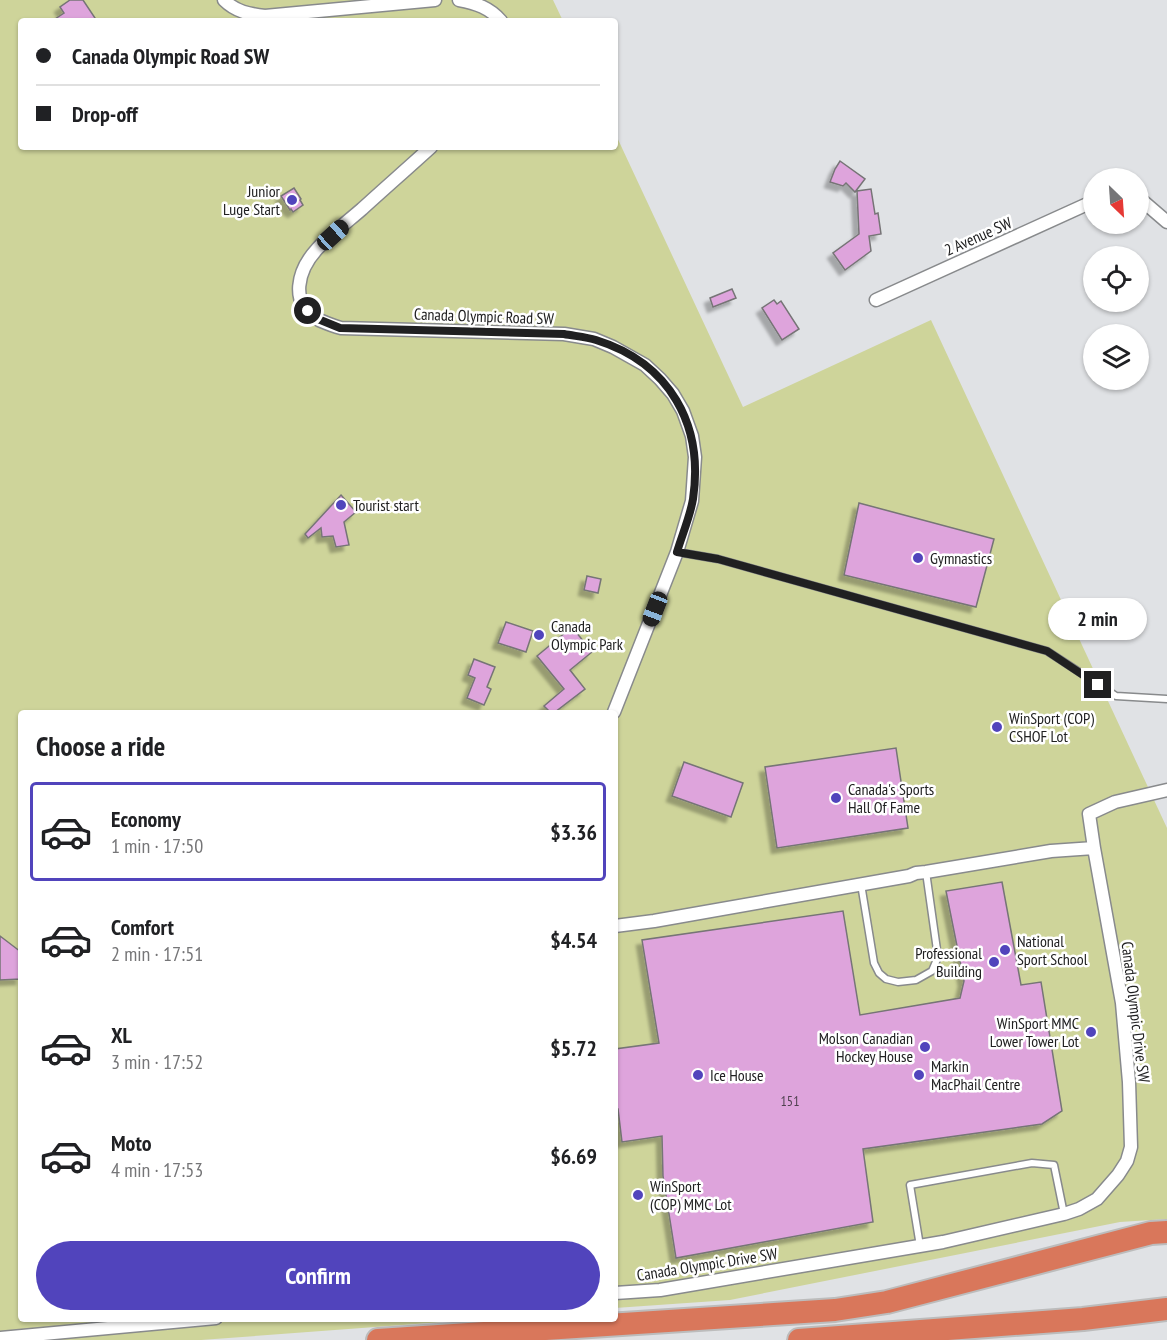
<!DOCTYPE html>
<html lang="en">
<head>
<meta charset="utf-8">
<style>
  :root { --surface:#fff; --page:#f2f2f2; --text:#202124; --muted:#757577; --line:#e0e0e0; --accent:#5144bc }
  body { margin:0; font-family:"PT Sans Narrow",sans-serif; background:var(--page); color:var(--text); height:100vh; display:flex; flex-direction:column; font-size:22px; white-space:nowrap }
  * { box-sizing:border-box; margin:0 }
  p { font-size:20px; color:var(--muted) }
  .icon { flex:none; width:33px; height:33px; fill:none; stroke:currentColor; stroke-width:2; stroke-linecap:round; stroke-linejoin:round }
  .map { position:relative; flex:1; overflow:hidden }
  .drawer { position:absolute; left:18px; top:710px; width:600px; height:612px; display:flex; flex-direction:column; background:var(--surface); border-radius:6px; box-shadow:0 2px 4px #0004 }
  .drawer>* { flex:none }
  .banner { position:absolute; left:18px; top:18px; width:600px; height:132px; border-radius:6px; box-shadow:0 2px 4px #0004; display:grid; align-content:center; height:132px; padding:0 18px; background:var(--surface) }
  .needle { width:39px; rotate:155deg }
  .tools { position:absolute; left:1083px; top:168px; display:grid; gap:12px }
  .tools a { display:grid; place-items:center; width:66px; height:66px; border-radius:50%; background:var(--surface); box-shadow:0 2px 4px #0004; font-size:30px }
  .end { position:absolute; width:27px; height:27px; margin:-14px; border:8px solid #202021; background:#fff; box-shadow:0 0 0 3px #fff }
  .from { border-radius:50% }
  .bubble { position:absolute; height:42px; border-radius:21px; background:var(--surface); box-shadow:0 2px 4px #0004; font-size:20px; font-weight:700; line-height:42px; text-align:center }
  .car { position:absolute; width:18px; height:36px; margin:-18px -9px; border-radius:8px; box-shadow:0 0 4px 2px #0007; background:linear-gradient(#222 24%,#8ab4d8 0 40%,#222 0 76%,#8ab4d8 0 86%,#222 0) }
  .banner b { display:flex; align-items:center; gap:21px; height:57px; font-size:22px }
  .banner b+b { border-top:2px solid var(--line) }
  .banner i { width:15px; height:15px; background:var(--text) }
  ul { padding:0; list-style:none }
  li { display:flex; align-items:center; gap:18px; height:99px; margin:0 12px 9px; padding:0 6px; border:3px solid transparent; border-radius:6px }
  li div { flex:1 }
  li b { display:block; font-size:22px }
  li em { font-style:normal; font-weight:700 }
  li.active { border-color:var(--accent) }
  li>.icon { width:54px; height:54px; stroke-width:1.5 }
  h2 { padding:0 18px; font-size:27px; line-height:72px }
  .primary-button { display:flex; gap:12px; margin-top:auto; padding:12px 18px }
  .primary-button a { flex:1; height:69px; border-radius:36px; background:var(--accent); color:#fff; font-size:24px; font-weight:700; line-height:69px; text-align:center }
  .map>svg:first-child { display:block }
  .green { fill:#ced49a }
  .building { fill:#dea4dc; stroke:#767476; stroke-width:1.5; filter:url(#shadow) }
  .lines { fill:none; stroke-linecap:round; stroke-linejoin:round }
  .service-casing { stroke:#888a8c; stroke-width:9 }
  .minor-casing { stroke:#888a8c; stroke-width:15 }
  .motorway-casing { stroke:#bcbcbc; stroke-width:26 }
  .service { stroke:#fff; stroke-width:6 }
  .minor { stroke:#fff; stroke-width:12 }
  .motorway { stroke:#d9775b; stroke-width:22 }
  .route { stroke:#202021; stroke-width:8 }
  .poi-dot { fill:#5144bc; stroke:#fff; stroke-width:2 }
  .labels { text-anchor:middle; stroke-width:5; stroke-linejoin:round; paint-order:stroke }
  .number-label { font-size:14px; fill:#504150 }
  .poi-label { font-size:16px; fill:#202021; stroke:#fff; text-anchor:start }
  .street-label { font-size:16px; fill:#202021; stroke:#fff }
</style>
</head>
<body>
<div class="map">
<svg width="1167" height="1340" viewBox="0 0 1167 1340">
  <defs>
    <filter id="shadow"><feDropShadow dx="-5.5" dy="5.5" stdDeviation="1.5" flood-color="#0004"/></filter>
  </defs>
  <rect width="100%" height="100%" fill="#e0e2e5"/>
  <path class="green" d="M0 0H553L563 21H21V147H615V133L743 407 931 320 1167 828V1219L1120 1222 730 1300 615 1308V712H21V1318L483 1319 201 1340H0Z"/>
  <path class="building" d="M70 0H83L97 21H52L64 13 60 7Z
    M840 161 865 179 855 192 846 183 843 186 830 182 835 169Z
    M294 188 301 199 300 200 303 205 293 212 291 209 290 210 281 196Z
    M871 189 875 214 878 213 881 234 869 236 871 251 845 270 833 253 859 234 857 191Z
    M732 289 736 298 713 307 710 298Z
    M774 300 777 304 781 301 799 329 782 340 762 308Z
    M341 495 356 512 344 522 349 545 336 547 333 536 322 537 321 528 308 538 305 534Z
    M859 503 994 539 976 607 844 575Z
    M587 576 601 579 598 593 584 590Z
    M506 622 533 631 526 652 498 643Z
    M572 627 592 652 570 670 585 689 555 712H550L544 706 564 689 537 656Z
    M474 659 495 667 487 687 491 689 484 705 467 698 475 678 468 675Z
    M896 748 908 828 777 848 765 767Z
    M684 762 743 783 731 817 672 796Z
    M1002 882 1021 985 1041 982 1062 1111 1042 1124 863 1149 873 1222 676 1258 663 1176 662 1136 622 1142 618 1109H615V1049L659 1043 642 940 843 911 860 1015 960 998 964 981 946 891Z
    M0 936 21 952V979L0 980Z"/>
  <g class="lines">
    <g class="service-casing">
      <path id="service" d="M677 552 718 559 1047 651 1116 696 1167 699
        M861 884 874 963 879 973 886 979 898 982 916 980 932 971 938 957 926 872
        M920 1246 910 1185 1032 1163 1054 1165 1064 1214"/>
    </g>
    <g class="minor-casing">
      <path id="minor" d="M224 0C236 12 249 14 265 16L435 0
        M459 0C476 3 490 8 501 21
        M431 147C408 168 385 188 362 209 347 222 330 235 317 249 298 270 288 303 319 320 326 323 333 326 341 328L564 334 594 339 613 347 645 365 660 379 673 394 683 411 692 436 695 457 692 501 677 552 614 712
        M1138 197 1167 222
        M876 300 1094 201
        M615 926 654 921 909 876 916 873 926 872 1051 851 1094 848
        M615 1293 660 1290 943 1242 1064 1214 1079 1209 1097 1199 1118 1175 1127 1161 1131 1147 1129 1082 1122 1003 1094 848 1089 814 1115 802 1167 790
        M0 1338 216 1318"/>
    </g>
    <g class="motorway-casing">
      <path id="motorway" d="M378 1340 835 1310 887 1302 1151 1233 1167 1232
        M799 1340 1083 1319 1167 1309"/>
    </g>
    <use href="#service" class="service"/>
    <use href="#minor" class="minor"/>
    <use href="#motorway" class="motorway"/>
  </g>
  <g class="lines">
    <path class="route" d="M308 311 318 319 340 328 564 334C574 336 586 337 596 340 670 363 704 425 693 499 690 517 682 535 677 552L718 559 1047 651 1098 685"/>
  </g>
  <g class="poi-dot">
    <circle cx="292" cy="200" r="6"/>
    <circle cx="341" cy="505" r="6"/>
    <circle cx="918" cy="558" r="6"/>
    <circle cx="539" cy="635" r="6"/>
    <circle cx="997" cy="727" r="6"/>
    <circle cx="836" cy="798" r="6"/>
    <circle cx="1005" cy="950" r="6"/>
    <circle cx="994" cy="962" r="6"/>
    <circle cx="1091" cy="1032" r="6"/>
    <circle cx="925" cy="1047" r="6"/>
    <circle cx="698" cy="1075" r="6"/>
    <circle cx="919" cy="1075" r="6"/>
    <circle cx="638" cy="1195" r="6"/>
  </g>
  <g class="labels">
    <g class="number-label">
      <text x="790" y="1106">151</text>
    </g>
    <g class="poi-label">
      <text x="280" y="197" text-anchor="end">Junior<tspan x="280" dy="18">Luge Start</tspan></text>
      <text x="353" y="511">Tourist start</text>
      <text x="930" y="564">Gymnastics</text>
      <text x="551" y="632">Canada<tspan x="551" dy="18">Olympic Park</tspan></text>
      <text x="1009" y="724">WinSport (COP)<tspan x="1009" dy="18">CSHOF Lot</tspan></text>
      <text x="848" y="795">Canada's Sports<tspan x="848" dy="18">Hall Of Fame</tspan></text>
      <text x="1017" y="947">National<tspan x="1017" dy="18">Sport School</tspan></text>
      <text x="982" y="959" text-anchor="end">Professional<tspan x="982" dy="18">Building</tspan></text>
      <text x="1079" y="1029" text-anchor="end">WinSport MMC<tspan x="1079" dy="18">Lower Tower Lot</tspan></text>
      <text x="913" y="1044" text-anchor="end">Molson Canadian<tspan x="913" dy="18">Hockey House</tspan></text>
      <text x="931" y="1072">Markin<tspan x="931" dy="18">MacPhail Centre</tspan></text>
      <text x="710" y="1081">Ice House</text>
      <text x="650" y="1192">WinSport<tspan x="650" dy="18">(COP) MMC Lot</tspan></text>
    </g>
    <g class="street-label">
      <text transform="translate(978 236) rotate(-24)" y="6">2 Avenue SW</text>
      <text transform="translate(484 316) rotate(2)" y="6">Canada Olympic Road SW</text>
      <text transform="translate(1136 1012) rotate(83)" y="6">Canada Olympic Drive SW</text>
      <text transform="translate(707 1264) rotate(-9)" y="6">Canada Olympic Drive SW</text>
    </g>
  </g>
</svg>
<div class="tools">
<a><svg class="needle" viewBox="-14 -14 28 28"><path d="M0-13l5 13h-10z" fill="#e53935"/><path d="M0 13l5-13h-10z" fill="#757577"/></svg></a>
<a><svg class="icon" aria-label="locate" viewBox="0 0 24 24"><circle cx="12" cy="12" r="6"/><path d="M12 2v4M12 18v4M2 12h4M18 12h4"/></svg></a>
<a><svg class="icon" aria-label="layers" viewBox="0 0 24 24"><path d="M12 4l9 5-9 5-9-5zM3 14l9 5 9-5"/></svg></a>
</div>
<i class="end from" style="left:308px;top:311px"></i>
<i class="end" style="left:1098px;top:685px"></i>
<div class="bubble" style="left:1048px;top:598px;width:99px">2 min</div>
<i class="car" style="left:333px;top:235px;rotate:48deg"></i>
<i class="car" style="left:655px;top:609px;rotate:201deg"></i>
<div class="banner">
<b><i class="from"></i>Canada Olympic Road SW</b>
<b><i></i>Drop-off</b>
</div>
<section class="drawer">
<h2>Choose a ride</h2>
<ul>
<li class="active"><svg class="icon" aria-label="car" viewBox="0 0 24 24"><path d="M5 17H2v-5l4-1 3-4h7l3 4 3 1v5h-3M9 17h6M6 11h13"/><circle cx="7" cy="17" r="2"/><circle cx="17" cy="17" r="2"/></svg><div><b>Economy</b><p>1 min · 17:50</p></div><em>$3.36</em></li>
<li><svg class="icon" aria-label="car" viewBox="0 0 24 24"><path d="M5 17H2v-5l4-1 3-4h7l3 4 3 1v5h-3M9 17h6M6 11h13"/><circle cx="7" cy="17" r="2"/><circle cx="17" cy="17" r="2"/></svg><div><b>Comfort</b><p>2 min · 17:51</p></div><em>$4.54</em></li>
<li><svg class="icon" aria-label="car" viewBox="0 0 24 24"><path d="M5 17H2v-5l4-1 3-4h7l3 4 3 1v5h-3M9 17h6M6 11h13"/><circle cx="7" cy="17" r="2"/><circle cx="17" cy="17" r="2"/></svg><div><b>XL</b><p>3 min · 17:52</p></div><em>$5.72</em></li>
<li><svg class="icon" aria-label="car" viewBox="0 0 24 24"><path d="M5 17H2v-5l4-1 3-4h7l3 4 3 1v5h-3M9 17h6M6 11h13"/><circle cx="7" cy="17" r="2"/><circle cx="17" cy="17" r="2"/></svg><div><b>Moto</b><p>4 min · 17:53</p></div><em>$6.69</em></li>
</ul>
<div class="primary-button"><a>Confirm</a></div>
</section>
</div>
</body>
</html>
